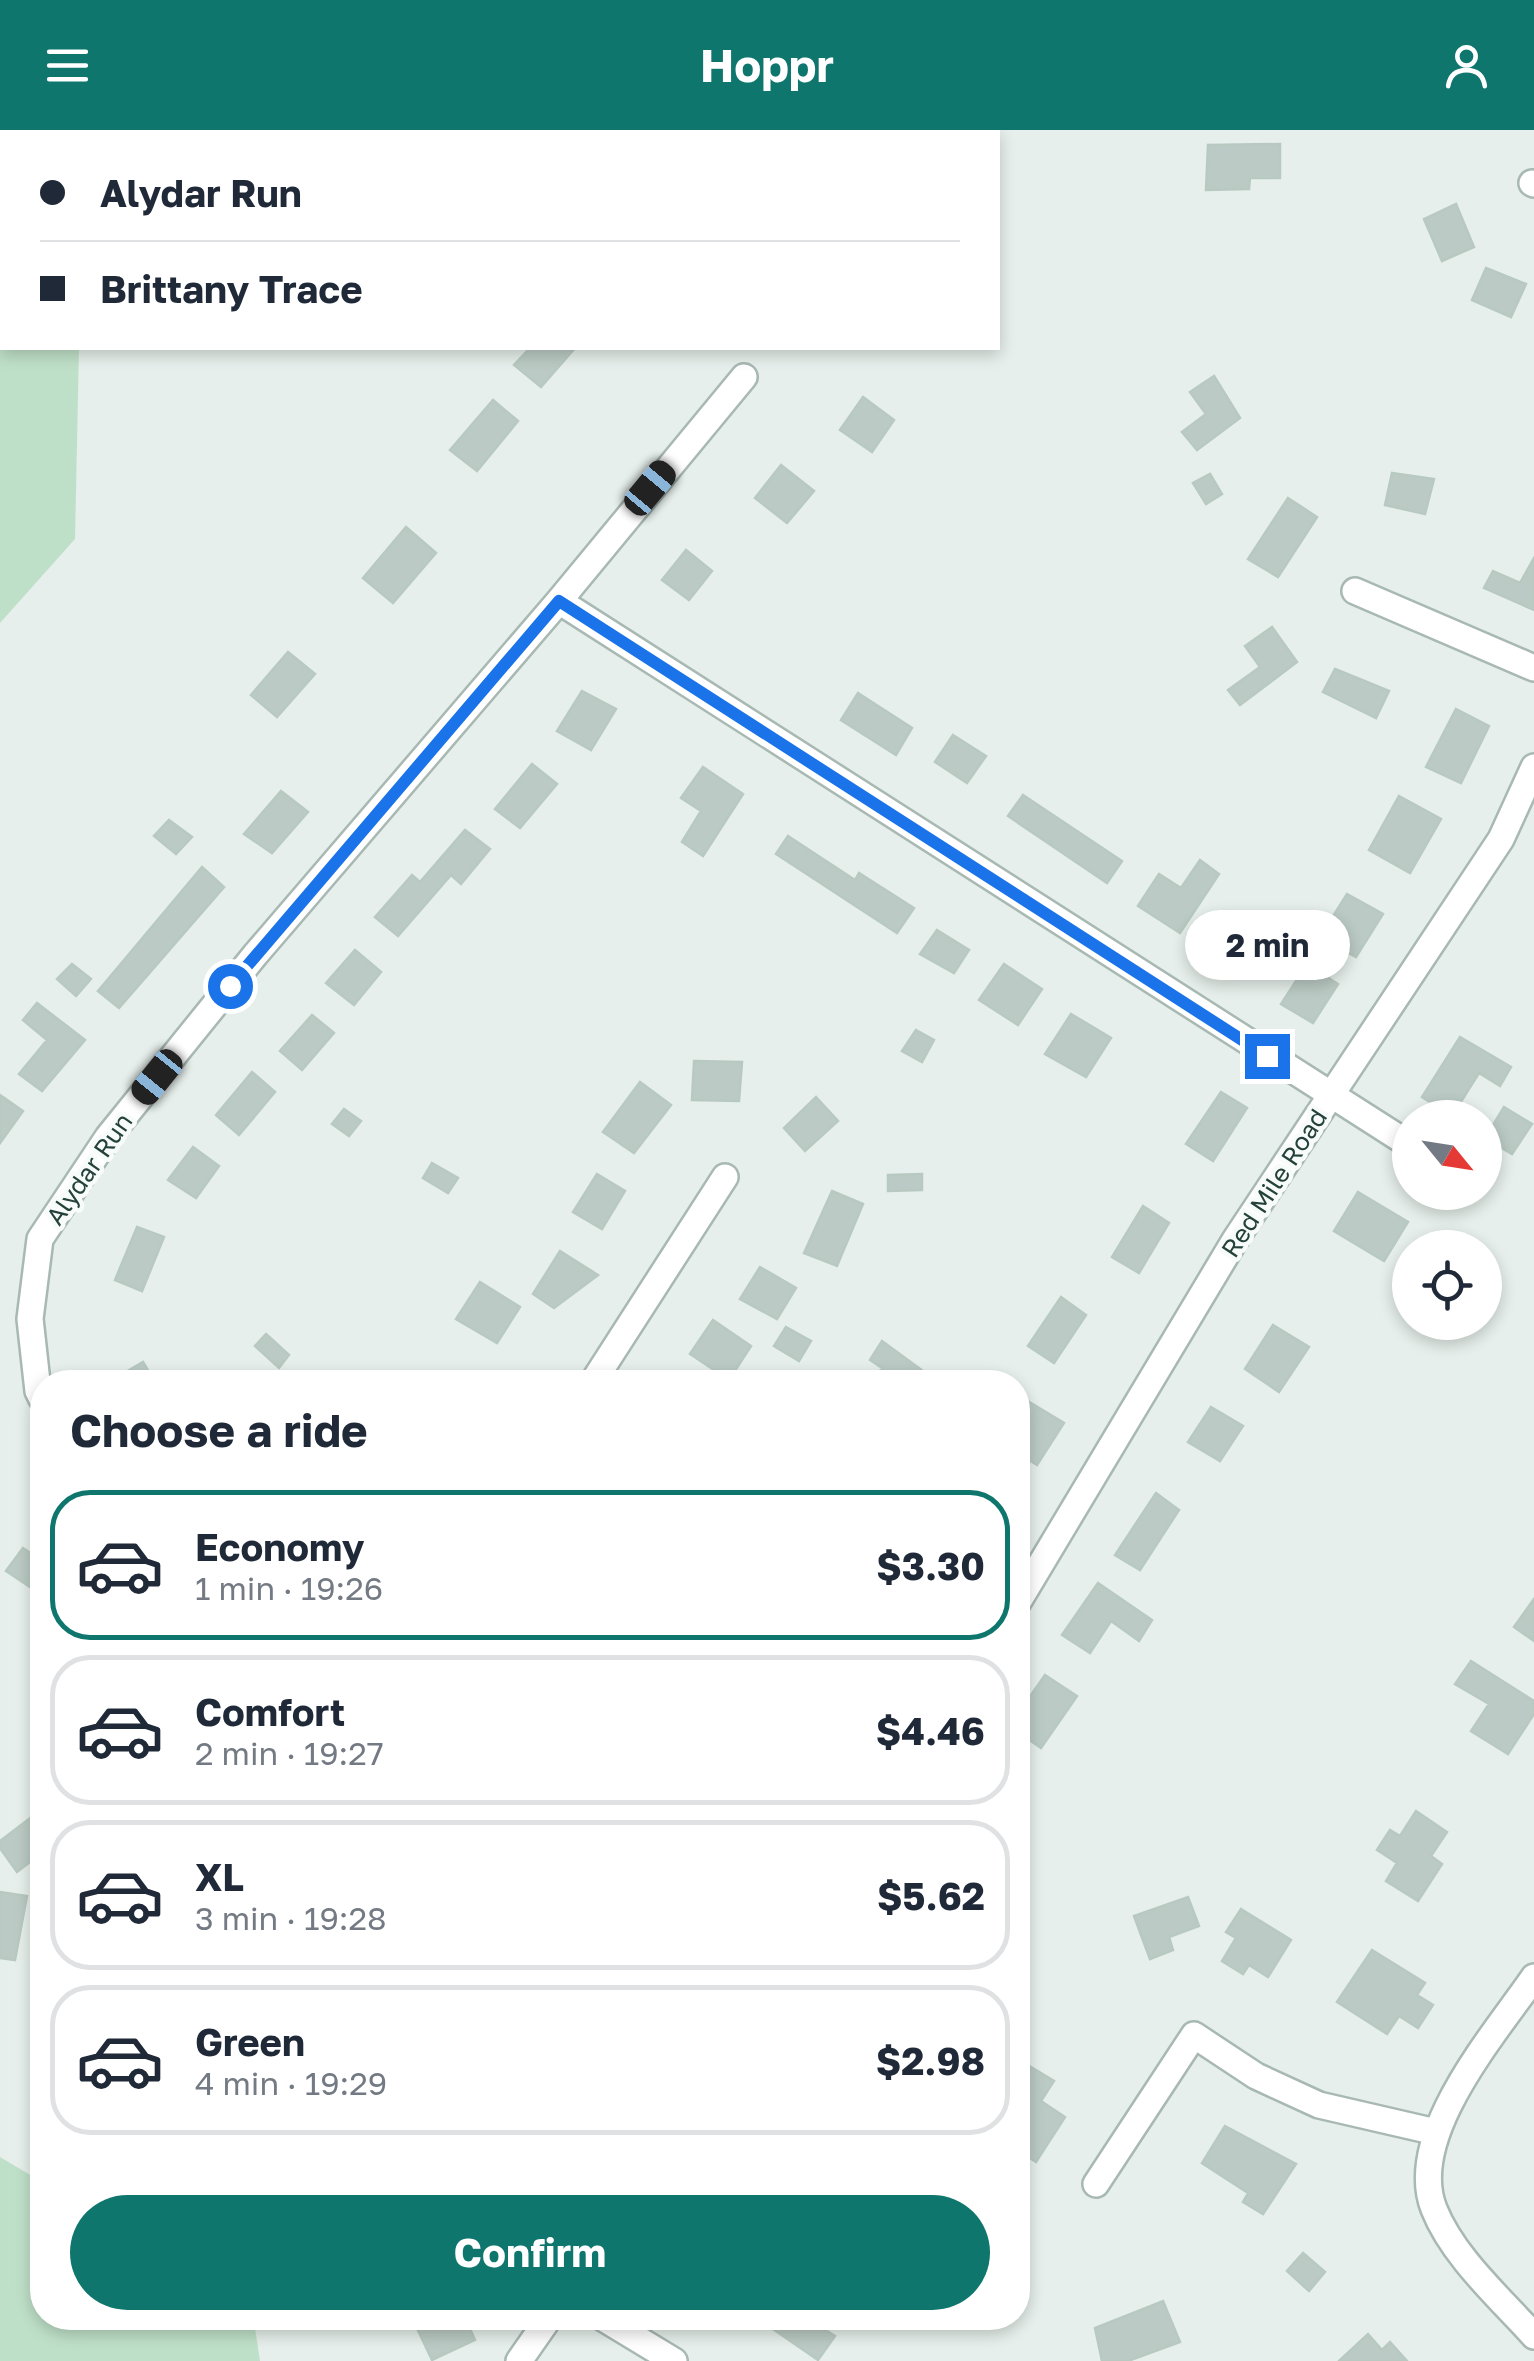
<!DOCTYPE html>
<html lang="en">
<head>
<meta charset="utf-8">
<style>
  :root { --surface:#fff; --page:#f2f2f3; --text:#1f2937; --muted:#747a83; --line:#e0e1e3; --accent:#0f766e }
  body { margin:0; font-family:"Golos Text",sans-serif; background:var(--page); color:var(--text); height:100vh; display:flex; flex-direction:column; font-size:38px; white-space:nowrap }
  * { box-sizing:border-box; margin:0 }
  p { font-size:32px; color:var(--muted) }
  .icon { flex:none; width:55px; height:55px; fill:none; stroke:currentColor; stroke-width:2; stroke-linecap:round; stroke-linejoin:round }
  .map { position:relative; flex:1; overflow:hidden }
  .sheet { position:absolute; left:30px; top:1240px; width:1000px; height:960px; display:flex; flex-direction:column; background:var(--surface); border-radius:40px; box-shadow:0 5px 15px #0003 }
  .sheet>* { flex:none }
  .top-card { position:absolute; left:0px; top:0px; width:1000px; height:220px; box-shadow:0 5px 15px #0003; display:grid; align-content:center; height:220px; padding:0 40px; background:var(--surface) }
  .needle { width:65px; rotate:120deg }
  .fabs { position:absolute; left:1392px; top:970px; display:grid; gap:20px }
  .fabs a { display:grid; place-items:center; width:110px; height:110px; border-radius:50%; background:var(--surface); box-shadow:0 5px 15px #0003; font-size:50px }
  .end { position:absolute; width:45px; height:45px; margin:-22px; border:12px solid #1a73e8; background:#fff; box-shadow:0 0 0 5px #fff }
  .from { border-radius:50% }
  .bubble { position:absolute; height:70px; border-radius:35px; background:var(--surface); box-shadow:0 5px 15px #0003; font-size:32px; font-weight:700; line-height:70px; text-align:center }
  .car { position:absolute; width:30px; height:60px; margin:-30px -15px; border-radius:12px; box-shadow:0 0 8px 2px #0007; background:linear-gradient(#222 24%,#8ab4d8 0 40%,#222 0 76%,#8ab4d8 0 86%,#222 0) }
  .top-card b { display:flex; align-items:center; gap:35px; height:95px; font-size:38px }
  .top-card b+b { border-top:2px solid var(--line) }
  .top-card i { width:25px; height:25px; background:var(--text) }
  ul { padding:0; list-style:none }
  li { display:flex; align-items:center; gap:30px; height:150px; margin:0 20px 15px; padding:0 20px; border:5px solid var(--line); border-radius:40px }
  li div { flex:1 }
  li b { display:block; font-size:38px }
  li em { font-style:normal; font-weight:700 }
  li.on { border-color:var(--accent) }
  li>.icon { width:90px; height:90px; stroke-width:1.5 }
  h2 { padding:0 40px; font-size:45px; line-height:120px }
  .cta { display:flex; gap:20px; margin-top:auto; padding:20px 40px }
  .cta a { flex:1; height:115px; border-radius:60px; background:var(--accent); color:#fff; font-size:40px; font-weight:700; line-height:115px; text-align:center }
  header { display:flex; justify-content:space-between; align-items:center; height:130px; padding:0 40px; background:var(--accent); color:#fff; font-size:45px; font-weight:700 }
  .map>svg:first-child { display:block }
  .green { fill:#bfe0c8 }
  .building { fill:#bbcac4; stroke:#b8c9c2; stroke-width:2.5 }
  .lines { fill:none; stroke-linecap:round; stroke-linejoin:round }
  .minor-casing { stroke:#a8b8b2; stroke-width:30 }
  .minor { stroke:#fff; stroke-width:25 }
  .route { stroke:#1a73e8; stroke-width:12 }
  .labels { text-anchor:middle; stroke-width:9; stroke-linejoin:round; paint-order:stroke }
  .street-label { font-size:25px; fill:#24423a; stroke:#f7fbf9 }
</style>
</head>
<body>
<header><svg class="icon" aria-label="menu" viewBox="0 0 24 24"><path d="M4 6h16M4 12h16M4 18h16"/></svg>Hoppr<svg class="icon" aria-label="person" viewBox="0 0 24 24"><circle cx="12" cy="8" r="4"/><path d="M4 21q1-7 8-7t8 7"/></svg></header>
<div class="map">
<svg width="1534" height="2231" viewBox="0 0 1534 2231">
  <rect width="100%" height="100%" fill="#e6efeb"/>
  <path class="green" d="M0 0H100L2 2V218H79L75 409 0 493Z
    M0 2027 42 2052V2188H240L255 2198 260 2231H0Z"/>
  <path class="building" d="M1280 14V48H1250L1249 59 1206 60 1208 15Z
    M1456 74 1474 117 1442 131 1424 89Z
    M1486 138 1526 154 1511 187 1472 170Z
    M530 218H575L541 257 514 235Z
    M1214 246 1240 288 1197 320 1182 302 1206 284 1190 262Z
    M863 267 894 290 872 322 840 300Z
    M493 270 518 291 477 341 450 320Z
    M781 335 814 361 787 393 755 368Z
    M1392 343 1434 349 1425 384 1385 375Z
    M1210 344 1222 364 1206 374 1193 353Z
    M1288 368 1317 387 1278 447 1248 429Z
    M406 397 436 423 393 473 363 448Z
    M686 420 712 441 689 470 662 450Z
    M1534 428V480L1484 458 1493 441 1520 453Z
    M1272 497 1297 532 1240 575 1228 560 1260 537 1245 516Z
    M288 522 315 544 277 587 251 565Z
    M1335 539 1389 561 1376 588 1323 562Z
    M582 561 616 579 591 620 557 601Z
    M858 563 912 598 896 625 841 590Z
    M1456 579 1489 596 1461 653 1426 637Z
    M953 605 986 626 967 653 935 632Z
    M532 634 557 654 520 698 495 679Z
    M703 637 743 664 703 726 682 712 701 681 681 668Z
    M281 661 308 682 272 723 244 704Z
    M1023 665 1122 731 1107 753 1008 686Z
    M1399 666 1441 689 1410 743 1369 720Z
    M169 690 192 707 176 724 154 706Z
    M465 700 490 719 461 754 451 745 398 806 375 787 412 745 420 752Z
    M788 706 855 750 859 743 914 778 897 803 776 724Z
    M1200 730 1219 744 1180 803 1138 776 1159 744 1181 758Z
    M202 737 224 757 119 878 98 861Z
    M1347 764 1383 784 1356 827 1320 807Z
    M937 800 969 820 954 843 920 824Z
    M355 820 381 842 354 875 326 853Z
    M72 834 91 849 76 866 57 849Z
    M1004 834 1042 859 1018 895 979 870Z
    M1307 834 1338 854 1313 893 1281 874Z
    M37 873 85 910 42 961 19 944 47 910 23 890Z
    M1071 884 1111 908 1086 947 1045 924Z
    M312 885 334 903 302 940 280 921Z
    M916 900 934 910 922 932 902 921Z
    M1460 907 1511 937 1500 956 1479 943 1452 986 1422 967Z
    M694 931 742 932 739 971 692 970Z
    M252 942 275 962 239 1005 216 985Z
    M640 952 671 975 634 1023 603 1002Z
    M1221 962 1247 978 1213 1031 1186 1014Z
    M0 965 23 981 0 1013Z
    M816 967 838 991 805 1021 784 998Z
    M1504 977 1532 994 1512 1024 1485 1008Z
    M344 979 361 991 349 1006 332 994Z
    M193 1017 219 1036 196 1068 168 1050Z
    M432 1033 458 1048 448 1063 423 1048Z
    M597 1044 625 1061 602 1099 573 1082Z
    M922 1044V1060L888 1061V1045Z
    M832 1061 863 1074 837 1136 804 1123Z
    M1358 1062 1408 1092 1384 1131 1334 1101Z
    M1143 1076 1169 1093 1139 1143 1112 1127Z
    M137 1097 164 1107 142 1161 115 1150Z
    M560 1121 598 1145 554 1178 533 1164Z
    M760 1137 796 1158 777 1189 740 1169Z
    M480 1152 520 1177 497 1213 456 1189Z
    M1061 1167 1086 1185 1054 1233 1028 1216Z
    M713 1190 751 1216 729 1250 690 1224Z
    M1273 1195 1309 1217 1279 1262 1245 1239Z
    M786 1197 811 1211 799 1231 774 1216Z
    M266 1204 289 1225 279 1238 255 1216Z
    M882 1211 923 1241 916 1252H872L882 1238 870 1230Z
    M143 1232 155 1252H109Z
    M1026 1270 1064 1293 1037 1335 1018 1323V1282Z
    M1211 1277 1243 1296 1220 1331 1188 1312Z
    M1156 1363 1179 1380 1140 1440 1115 1425Z
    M23 1418 42 1431V1440L30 1457 6 1441Z
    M1098 1453 1152 1490 1139 1511 1111 1491 1090 1523 1062 1505Z
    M1534 1469V1511L1514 1497Z
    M1471 1531 1534 1571V1584L1508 1624 1471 1601 1489 1574 1455 1554Z
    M1045 1545 1077 1566 1041 1618 1018 1602V1584Z
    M42 1679V1723L17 1742 0 1718V1711Z
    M1416 1681 1447 1702 1431 1726 1442 1734 1418 1771 1386 1751 1397 1733 1377 1720 1390 1700 1400 1706Z
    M0 1762 27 1766 15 1830 0 1828Z
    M1188 1767 1199 1796 1169 1807 1173 1820 1150 1829 1134 1786Z
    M1241 1779 1291 1810 1268 1847 1249 1835 1243 1844 1222 1831 1236 1808 1226 1802Z
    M1372 1820 1425 1853 1417 1865 1433 1875 1418 1898 1399 1886 1387 1904 1337 1872Z
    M1026 1934 1054 1951 1041 1971 1065 1987 1036 2032 1018 2020V1946Z
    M1225 1996 1296 2034 1263 2084 1243 2072 1248 2063 1202 2033Z
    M1303 2123 1325 2142 1309 2161 1287 2141Z
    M1163 2171 1180 2212 1128 2231H1102L1095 2198Z
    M433 2188H465L475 2210 432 2230 416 2196Z
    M757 2188H807L835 2206 818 2230Z
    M1368 2204 1382 2220 1390 2212 1407 2231H1339Z"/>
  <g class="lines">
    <g class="minor-casing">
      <path id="minor" d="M1532 53 1534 54
        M1355 461 1534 538
        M559 471 1410 1015
        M593 1252 725 1047
        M42 1269 38 1261 30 1189 40 1109 108 1007 255 825 559 471 744 247
        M1018 1472 1235 1110 1501 709 1534 637
        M1534 1847C1495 1904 1405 2006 1434 2079 1453 2127 1501 2169 1534 2206
        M1096 2054 1194 1905 1256 1946 1319 1975 1436 2002
        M603 2188 674 2231
        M519 2231 549 2188"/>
    </g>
    <use href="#minor" class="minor"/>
  </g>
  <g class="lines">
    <path class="route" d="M230 856 559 471 1267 926"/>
  </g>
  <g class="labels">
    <g class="street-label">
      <text transform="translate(89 1039) rotate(-55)" y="9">Alydar Run</text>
      <text transform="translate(1274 1053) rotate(-57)" y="9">Red Mile Road</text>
    </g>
  </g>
</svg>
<div class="fabs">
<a><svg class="needle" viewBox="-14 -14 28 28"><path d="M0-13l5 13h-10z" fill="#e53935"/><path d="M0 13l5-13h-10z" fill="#747a83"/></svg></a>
<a><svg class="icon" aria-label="locate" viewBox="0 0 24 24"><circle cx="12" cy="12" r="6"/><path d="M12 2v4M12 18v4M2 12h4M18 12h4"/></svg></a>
</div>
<i class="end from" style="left:230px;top:856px"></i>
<i class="end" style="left:1267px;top:926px"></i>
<div class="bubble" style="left:1185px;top:780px;width:165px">2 min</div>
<i class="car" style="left:650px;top:358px;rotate:40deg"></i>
<i class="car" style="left:157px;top:947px;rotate:219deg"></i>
<div class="top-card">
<b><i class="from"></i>Alydar Run</b>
<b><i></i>Brittany Trace</b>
</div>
<section class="sheet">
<h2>Choose a ride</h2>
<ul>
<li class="on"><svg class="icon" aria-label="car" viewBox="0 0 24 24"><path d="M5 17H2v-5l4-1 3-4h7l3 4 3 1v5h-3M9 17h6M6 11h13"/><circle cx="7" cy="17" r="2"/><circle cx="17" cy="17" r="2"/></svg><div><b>Economy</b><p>1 min · 19:26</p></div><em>$3.30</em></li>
<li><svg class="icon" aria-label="car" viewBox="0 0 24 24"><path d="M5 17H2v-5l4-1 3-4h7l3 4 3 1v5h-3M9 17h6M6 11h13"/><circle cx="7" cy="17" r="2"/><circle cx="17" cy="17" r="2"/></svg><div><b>Comfort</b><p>2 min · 19:27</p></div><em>$4.46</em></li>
<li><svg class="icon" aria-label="car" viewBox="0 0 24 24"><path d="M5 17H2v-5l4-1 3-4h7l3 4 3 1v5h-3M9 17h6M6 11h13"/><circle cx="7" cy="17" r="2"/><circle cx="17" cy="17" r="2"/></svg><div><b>XL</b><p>3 min · 19:28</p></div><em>$5.62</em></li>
<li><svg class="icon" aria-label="car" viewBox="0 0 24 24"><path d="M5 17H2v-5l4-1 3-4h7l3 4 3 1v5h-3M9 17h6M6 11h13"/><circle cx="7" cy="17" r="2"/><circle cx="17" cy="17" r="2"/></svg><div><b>Green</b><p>4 min · 19:29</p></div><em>$2.98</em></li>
</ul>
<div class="cta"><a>Confirm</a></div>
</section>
</div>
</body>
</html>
